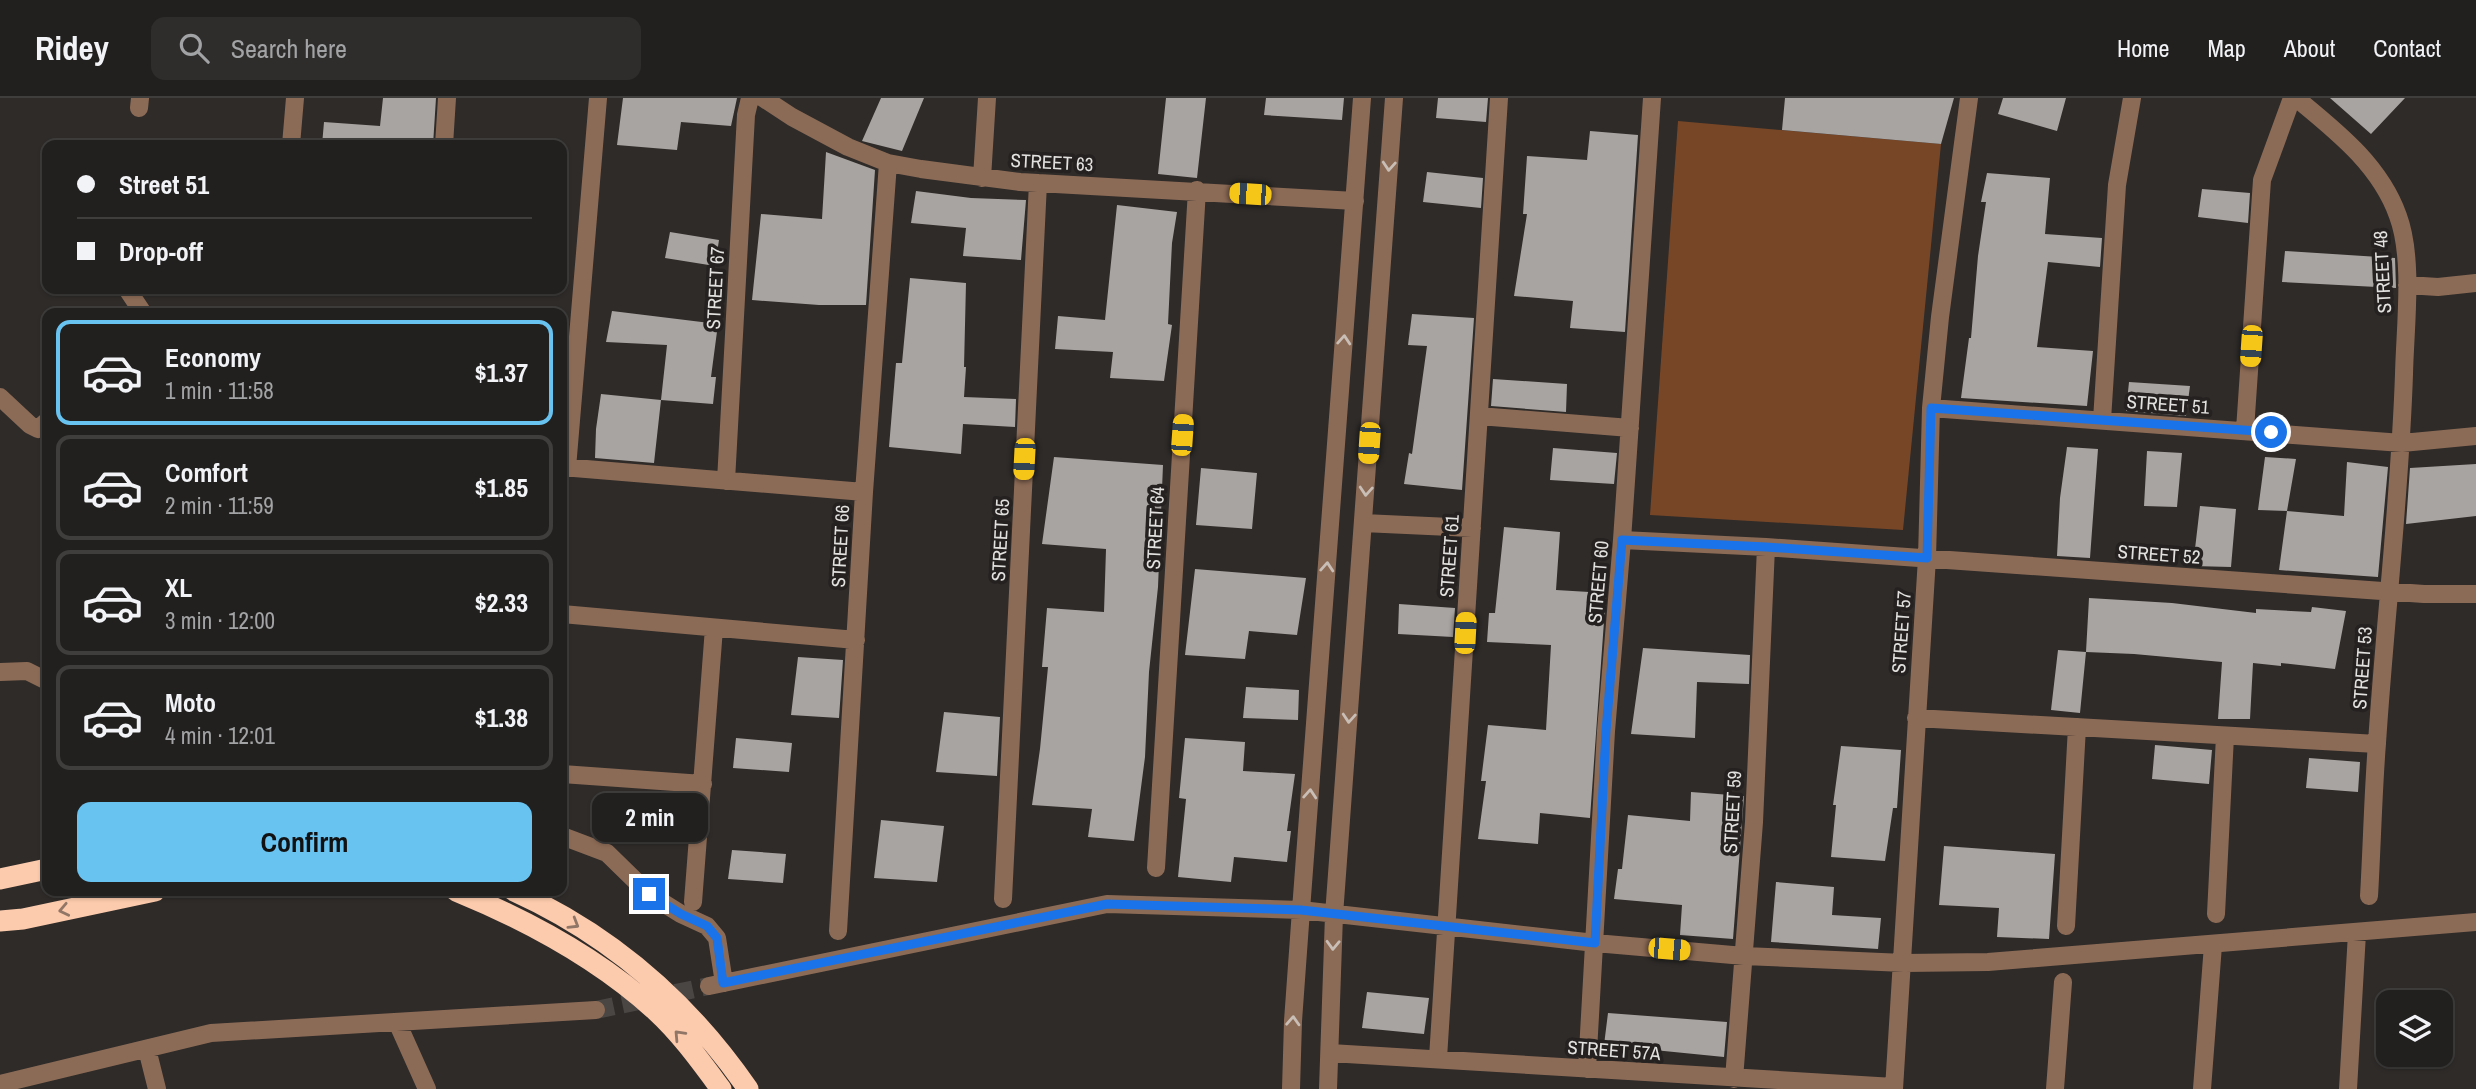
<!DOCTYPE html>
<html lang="en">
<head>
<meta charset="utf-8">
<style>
  :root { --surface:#22201f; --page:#2e2d2c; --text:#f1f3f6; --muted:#a2a3a4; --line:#3f3e3d; --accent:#69c3f1 }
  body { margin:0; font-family:"Archivo Narrow",sans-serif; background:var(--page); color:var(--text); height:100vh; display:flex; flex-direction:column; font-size:26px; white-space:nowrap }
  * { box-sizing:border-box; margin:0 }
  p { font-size:23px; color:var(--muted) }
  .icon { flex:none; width:38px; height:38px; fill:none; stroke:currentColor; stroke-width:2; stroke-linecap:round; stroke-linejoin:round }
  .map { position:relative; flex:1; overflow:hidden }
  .details { position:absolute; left:42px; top:210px; width:525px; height:588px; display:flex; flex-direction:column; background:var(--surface); border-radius:14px; box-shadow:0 2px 5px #0004,0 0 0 2px var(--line) }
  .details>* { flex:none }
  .guide { position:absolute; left:42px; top:42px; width:525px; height:154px; border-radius:14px; box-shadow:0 2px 5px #0004,0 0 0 2px var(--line); display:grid; align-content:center; height:154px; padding:0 35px; background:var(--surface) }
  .fabs { position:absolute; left:2376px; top:892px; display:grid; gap:14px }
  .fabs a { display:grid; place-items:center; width:77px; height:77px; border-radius:14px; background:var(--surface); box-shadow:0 2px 5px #0004,0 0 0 2px var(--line); font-size:35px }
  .end { position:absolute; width:32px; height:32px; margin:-16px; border:9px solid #1a73e8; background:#fff; box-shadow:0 0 0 4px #fff }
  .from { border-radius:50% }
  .bubble { position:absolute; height:49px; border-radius:14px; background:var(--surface); box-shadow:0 2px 5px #0004,0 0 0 2px var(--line); font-size:23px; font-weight:800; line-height:49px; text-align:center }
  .car { position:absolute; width:21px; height:42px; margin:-21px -10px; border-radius:9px; box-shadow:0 0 5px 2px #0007; background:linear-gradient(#f5c518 24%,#345 0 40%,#f5c518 0 76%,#345 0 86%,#f5c518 0) }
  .guide b { display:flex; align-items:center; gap:24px; height:66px; font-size:26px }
  .guide b+b { border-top:2px solid var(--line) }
  .guide i { width:18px; height:18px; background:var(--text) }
  ul { padding:12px 0 0; list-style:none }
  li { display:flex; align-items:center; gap:21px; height:105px; margin:0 14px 10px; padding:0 21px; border:4px solid var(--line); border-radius:14px }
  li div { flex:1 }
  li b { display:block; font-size:26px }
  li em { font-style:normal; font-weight:800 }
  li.selected { border-color:var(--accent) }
  li>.icon { width:63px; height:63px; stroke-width:1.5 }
  .primary-button { display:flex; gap:14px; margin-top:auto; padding:14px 35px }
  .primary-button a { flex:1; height:80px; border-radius:14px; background:var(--accent); color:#111; font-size:28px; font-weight:800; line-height:80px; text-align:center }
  header { display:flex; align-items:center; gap:42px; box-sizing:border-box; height:98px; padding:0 35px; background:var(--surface); border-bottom:2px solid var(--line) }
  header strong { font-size:33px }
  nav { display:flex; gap:38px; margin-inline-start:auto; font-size:24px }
  .search { width:490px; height:63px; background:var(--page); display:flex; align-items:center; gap:18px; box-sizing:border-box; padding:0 24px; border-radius:14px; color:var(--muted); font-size:26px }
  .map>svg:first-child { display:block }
  .green { fill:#774627 }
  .building { fill:#a8a4a2 }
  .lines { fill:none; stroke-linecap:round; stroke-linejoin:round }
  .minor-tunnel { stroke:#494644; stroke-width:18; stroke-dasharray:18 9; stroke-linecap:butt }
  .minor { stroke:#8c6b56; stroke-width:18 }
  .highway { stroke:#fccaac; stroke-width:21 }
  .oneway { stroke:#c9beb6 }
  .oneway2 { stroke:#907666 }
  .route { stroke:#1a73e8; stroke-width:9 }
  .labels { text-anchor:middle; stroke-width:7; stroke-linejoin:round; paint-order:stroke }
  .street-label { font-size:19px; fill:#e3e1df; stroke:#242120 }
</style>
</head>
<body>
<header>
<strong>Ridey</strong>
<div class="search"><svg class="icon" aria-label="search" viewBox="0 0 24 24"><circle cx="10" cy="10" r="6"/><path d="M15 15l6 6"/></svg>Search here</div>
<nav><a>Home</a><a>Map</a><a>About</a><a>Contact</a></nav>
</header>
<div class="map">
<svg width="2476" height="991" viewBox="0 0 2476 991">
  <rect width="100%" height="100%" fill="#2e2b29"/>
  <path class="green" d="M1678 23 1941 46 1903 432 1650 417Z"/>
  <path class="building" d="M383 0H436L433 47H322L324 24 380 28Z
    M623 0H737L731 28 681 24 677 52 617 47Z
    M881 0H924L902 53 862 43Z
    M1166 0H1206L1197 80 1158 76Z
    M1266 0H1344L1342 22 1264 17Z
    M1438 0H1488L1486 24 1436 20Z
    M1785 0H1954L1941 46 1782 32Z
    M2003 0H2066L2057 33 1998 16Z
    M2330 0H2405L2371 36Z
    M1590 33 1638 37 1625 234 1570 230 1573 203 1514 198 1527 116H1523L1527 58 1587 62Z
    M826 54 875 72 866 207H819L752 202 761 116 822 121Z
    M1427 74 1483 80 1481 110 1423 104Z
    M1987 75 2050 80 2045 136 2102 140 2100 169 2048 164 2037 249 2093 253 2087 308 1961 300 1969 240H1971L1978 158 1986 104H1981Z
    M2202 91 2250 95 2248 125 2198 119Z
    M916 93 971 100 1026 102 1021 162 963 158 966 130 911 125Z
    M1117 107 1177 114 1172 145 1168 226 1172 227 1164 283 1110 280 1113 254 1055 251 1058 218 1105 222Z
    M670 134 719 142 715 168 665 160Z
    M2285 153 2395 160 2396 190 2282 184Z
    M910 180 966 185 964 269H966L964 299 1016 301 1015 329 963 326 961 356 889 349 896 265H902Z
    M612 213 718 226 711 279H716L713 306 661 302 654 365 595 360 596 331 601 296 661 302 667 247 606 244Z
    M1412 216 1474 220 1462 392 1404 386 1409 355 1412 356 1427 248 1408 247Z
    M1493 281 1567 286 1566 314 1491 308Z
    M2129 284 2190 288 2186 318 2126 313Z
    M2067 349 2098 351 2090 460 2057 458 2060 400Z
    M1553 350 1617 355 1614 386 1550 382Z
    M2147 353 2182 355 2177 409 2144 408Z
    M1054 359 1163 367 1158 489 1149 574 1145 659 1134 743 1088 739 1092 711 1032 707 1040 651 1048 569H1042L1047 510 1104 514 1106 451 1042 446Z
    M2265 359 2296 361 2287 413 2258 412Z
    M2347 364 2388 369 2378 479 2279 472 2287 413 2344 418Z
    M2476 366V418L2406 426 2410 370Z
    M1201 370 1257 375 1252 431 1196 427Z
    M2200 408 2236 411 2231 469 2193 468Z
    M1504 429 1560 434 1556 492 1606 495 1590 720 1540 715 1538 746 1478 741 1486 683H1481L1488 627 1546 632 1551 547 1487 544 1489 515H1495Z
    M1195 471 1306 480 1297 537 1249 533 1245 561 1185 557Z
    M2089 500 2172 505 2256 515V511L2311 514 2312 509 2346 513 2335 571 2281 565V568L2253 565 2250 621H2218L2222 564 2134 556 2086 554Z
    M1399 506 1455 510 1453 539 1398 536Z
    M1643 550 1750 557 1749 586 1697 584 1695 640 1631 636Z
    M2058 552 2086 554 2080 615 2051 612Z
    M798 559 843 562 839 620 791 617Z
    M1246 589 1299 592 1298 622 1243 620Z
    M944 614 1000 619 997 678 936 674Z
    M736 640 792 645 789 674 733 670Z
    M1185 640 1245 644 1243 673 1295 676 1287 733H1291L1287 764 1234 759 1231 784 1178 779 1186 701 1179 700Z
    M2155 647 2212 652 2209 686 2152 681Z
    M1841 648 1901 652 1897 710H1893L1885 763 1831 759 1836 707H1833Z
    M2309 660 2360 664 2358 694 2306 690Z
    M1691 694 1744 698 1733 841 1680 837 1682 807 1614 801 1618 771H1622L1628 717 1690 723Z
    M881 722 944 728 937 784 874 780Z
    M1944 748 2055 756 2049 841 1997 839 1999 810 1939 807Z
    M732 752 786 756 783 785 728 781Z
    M1776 784 1834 789 1832 817 1881 820 1878 851 1771 844Z
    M1367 894 1429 900 1424 936 1362 930Z
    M1608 915 1727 924 1724 959 1604 947Z"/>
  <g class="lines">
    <path class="minor-tunnel" d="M596 912 709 888"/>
    <path class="minor" d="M763 0 792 19 848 49 888 65 921 71 1020 84 1355 103
      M2296 0C2336 33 2380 67 2398 118 2414 161 2405 229 2404 276 2400 399 2385 522 2377 645 2373 696 2372 747 2369 798
      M139 10 140 0
      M291 47 295 0
      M444 47 447 0
      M982 80 987 0
      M2407 187 2438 189 2476 185
      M127 191 143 215
      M0 299 30 327 38 331 47 323
      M1931 310 2402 345 2476 338
      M1479 318 1630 330
      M2102 322 2117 87 2132 0
      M2245 332 2262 82 2292 0
      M562 369 864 394
      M567 370 598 0
      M726 383 746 17 750 0
      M1363 425 1472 430
      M1622 442 1766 449 2424 496H2476
      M562 516 856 542
      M0 574 27 573 47 583
      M1916 620 2377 646
      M562 676 703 686
      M562 738 607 755 649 796 681 816 707 828 717 840 724 885
      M1156 770 1197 92
      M1003 801 1038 85
      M693 804 714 530
      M2216 816 2225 638
      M2066 828 2077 629
      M838 833 864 394 888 65
      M709 888 1107 806 1301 812 1595 845 1744 858 1904 865 1988 864 2476 824
      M397 924 427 991
      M147 951 157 991
      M1330 955 1894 989
      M1438 960 1499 0
      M1587 971 1606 633 1622 442 1652 0
      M1734 981 1754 724 1766 449
      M0 986 211 935 596 912
      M1291 991 1293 923 1301 812 1362 0
      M1328 991 1334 817 1394 0
      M1894 991 1927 460 1931 310 1940 219 1969 0
      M2055 991 2063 884
      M2202 991 2213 847
      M2348 991 2357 835"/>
    <path class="highway" d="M0 781 47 771
      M456 793C529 823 598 860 656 913 681 936 701 964 721 991
      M514 793C611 837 688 904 748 991
      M0 823 23 821 155 793"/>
  </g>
  <defs><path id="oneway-chevron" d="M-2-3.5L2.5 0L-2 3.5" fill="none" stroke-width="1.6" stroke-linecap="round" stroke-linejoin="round" transform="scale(1.75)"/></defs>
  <g class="oneway">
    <use href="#oneway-chevron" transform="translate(1389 68) rotate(94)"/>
    <use href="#oneway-chevron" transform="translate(1344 242) rotate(-86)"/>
    <use href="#oneway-chevron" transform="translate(1366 393) rotate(94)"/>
    <use href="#oneway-chevron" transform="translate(1327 469) rotate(-86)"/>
    <use href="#oneway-chevron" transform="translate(1349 620) rotate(94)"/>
    <use href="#oneway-chevron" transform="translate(1310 696) rotate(-86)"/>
    <use href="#oneway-chevron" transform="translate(1333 847) rotate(92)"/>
    <use href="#oneway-chevron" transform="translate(1293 923) rotate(-87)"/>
  </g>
  <g class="oneway2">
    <use href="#oneway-chevron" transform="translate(64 812) rotate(168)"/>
    <use href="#oneway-chevron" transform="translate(574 826) rotate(31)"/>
    <use href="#oneway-chevron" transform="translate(679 937) rotate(-133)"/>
  </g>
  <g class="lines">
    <path class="route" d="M649 796 681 816 707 828 717 840 723 885 1107 806 1301 812 1595 845 1606 633 1622 442 1766 449 1927 460 1931 310 2271 334"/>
  </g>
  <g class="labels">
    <g class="street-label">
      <text transform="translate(1052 64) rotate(3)" y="7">STREET 63</text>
      <text transform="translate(2382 174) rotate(-93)" y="7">STREET 48</text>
      <text transform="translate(715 190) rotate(-87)" y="7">STREET 67</text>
      <text transform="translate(2168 306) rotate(4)" y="7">STREET 51</text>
      <text transform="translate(1155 430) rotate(-87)" y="7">STREET 64</text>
      <text transform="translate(1000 442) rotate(-87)" y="7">STREET 65</text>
      <text transform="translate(840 448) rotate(-87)" y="7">STREET 66</text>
      <text transform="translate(2159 456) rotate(4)" y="7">STREET 52</text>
      <text transform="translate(1449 458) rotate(-86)" y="7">STREET 61</text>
      <text transform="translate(1598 484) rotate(-85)" y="7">STREET 60</text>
      <text transform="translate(1901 534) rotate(-86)" y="7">STREET 57</text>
      <text transform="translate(2362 570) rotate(-86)" y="7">STREET 53</text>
      <text transform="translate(1732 714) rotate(-87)" y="7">STREET 59</text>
      <text transform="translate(1614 952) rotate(4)" y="7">STREET 57A</text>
    </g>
  </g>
</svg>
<div class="fabs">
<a><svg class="icon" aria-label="layers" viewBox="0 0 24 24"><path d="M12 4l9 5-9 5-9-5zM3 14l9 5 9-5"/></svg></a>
</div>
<i class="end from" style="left:2271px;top:334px"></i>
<i class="end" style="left:649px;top:796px"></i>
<div class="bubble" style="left:592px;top:695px;width:116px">2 min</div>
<i class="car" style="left:1250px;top:96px;rotate:274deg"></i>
<i class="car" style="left:2251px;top:248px;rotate:184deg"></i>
<i class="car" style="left:1182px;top:337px;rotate:4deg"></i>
<i class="car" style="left:1369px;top:345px;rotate:184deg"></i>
<i class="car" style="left:1024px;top:361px;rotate:183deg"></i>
<i class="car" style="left:1465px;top:535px;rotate:3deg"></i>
<i class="car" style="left:1669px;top:851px;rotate:95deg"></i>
<div class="guide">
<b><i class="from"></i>Street 51</b>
<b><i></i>Drop-off</b>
</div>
<section class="details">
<ul>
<li class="selected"><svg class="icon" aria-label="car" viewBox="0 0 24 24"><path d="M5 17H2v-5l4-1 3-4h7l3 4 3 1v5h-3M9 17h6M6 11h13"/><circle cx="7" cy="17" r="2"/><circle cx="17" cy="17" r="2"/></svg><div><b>Economy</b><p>1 min · 11:58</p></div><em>$1.37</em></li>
<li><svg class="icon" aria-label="car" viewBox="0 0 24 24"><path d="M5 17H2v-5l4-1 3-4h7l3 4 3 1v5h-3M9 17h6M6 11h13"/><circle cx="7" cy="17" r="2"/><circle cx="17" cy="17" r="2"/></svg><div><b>Comfort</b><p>2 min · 11:59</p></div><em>$1.85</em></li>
<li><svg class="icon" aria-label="car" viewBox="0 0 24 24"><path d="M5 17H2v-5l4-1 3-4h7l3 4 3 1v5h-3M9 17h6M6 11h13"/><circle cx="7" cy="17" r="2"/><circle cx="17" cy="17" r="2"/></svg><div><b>XL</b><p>3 min · 12:00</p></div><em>$2.33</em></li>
<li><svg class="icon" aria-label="car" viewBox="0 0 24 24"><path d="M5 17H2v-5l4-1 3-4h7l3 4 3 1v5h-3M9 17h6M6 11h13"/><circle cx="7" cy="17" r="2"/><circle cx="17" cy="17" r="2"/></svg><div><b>Moto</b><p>4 min · 12:01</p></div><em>$1.38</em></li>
</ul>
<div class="primary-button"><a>Confirm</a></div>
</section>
</div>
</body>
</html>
